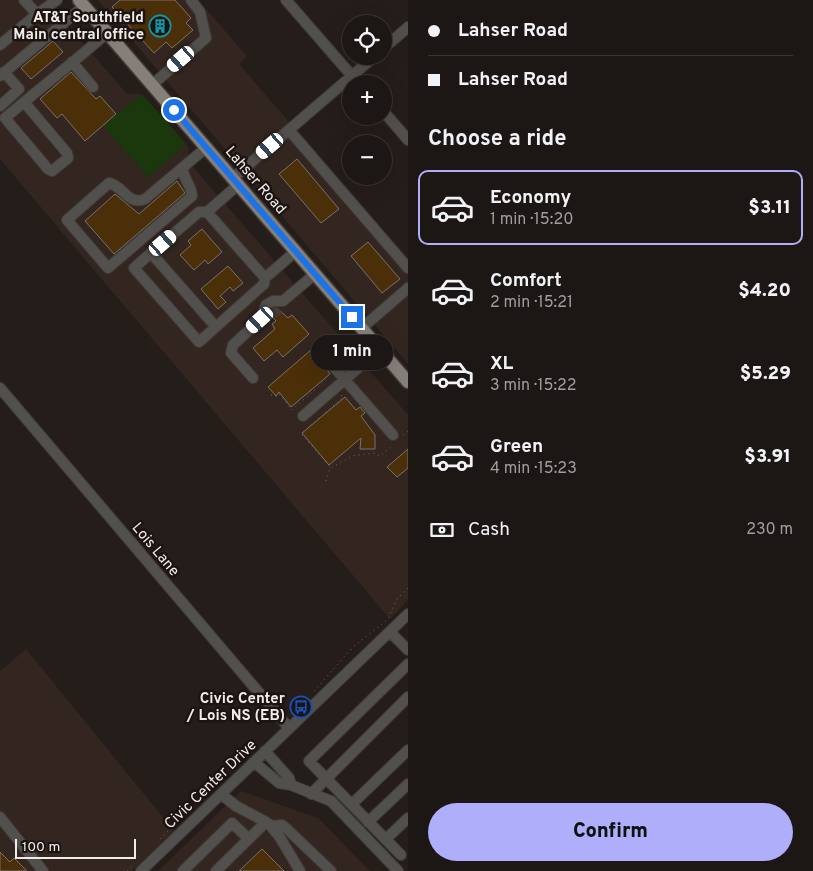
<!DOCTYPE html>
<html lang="en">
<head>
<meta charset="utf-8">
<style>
  :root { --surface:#1c1614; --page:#251f1d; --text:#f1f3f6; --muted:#a09fa0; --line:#3a3534; --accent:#afaefa }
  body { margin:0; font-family:Overpass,sans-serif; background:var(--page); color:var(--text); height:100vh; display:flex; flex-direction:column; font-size:19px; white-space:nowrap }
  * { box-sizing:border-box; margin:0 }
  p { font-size:16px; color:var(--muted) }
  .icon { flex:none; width:28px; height:28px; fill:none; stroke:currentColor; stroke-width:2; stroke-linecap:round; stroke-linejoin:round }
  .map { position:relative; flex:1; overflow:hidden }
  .panel { display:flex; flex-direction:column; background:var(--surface); width:405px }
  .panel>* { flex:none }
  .top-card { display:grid; align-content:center; height:110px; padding:0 20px; background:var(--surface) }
  .buttons { position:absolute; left:342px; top:15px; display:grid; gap:10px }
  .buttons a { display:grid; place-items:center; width:50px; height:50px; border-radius:50%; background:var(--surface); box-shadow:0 5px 20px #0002,0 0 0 1px var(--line); font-size:25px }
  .scale { position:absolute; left:15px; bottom:12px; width:121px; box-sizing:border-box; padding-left:5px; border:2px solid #f1ebe9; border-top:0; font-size:14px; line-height:18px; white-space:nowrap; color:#f1ebe9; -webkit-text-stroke:4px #1c1411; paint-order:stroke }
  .end { position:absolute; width:22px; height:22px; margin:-11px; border:6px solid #1a73e8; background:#fff; box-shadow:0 0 0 2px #fff }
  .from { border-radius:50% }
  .bubble { position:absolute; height:35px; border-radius:18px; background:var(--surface); box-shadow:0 5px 20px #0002,0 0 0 1px var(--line); font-size:16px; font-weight:800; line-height:35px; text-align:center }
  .car { position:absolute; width:15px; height:30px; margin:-15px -8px; border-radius:6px; box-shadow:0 0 4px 1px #0007; background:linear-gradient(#fff 24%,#345 0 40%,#fff 0 76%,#345 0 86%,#fff 0) }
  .top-card b { display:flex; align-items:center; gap:18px; height:48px; font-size:19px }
  .top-card b+b { border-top:1px solid var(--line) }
  .top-card i { width:12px; height:12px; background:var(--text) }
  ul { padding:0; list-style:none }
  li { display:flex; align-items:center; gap:15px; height:75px; margin:0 10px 8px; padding:0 10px; border:2px solid transparent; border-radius:10px }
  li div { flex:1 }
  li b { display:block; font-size:19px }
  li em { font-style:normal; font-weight:800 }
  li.on { border-color:var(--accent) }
  li>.icon { width:45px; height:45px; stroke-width:1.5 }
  h2 { padding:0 20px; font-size:22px; line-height:60px }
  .pay { display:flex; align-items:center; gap:12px; height:55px; padding:0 20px; font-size:19px }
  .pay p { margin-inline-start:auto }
  .cta { display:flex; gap:10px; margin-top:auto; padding:10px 20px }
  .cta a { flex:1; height:58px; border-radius:30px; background:var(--accent); color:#111; font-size:20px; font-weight:800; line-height:58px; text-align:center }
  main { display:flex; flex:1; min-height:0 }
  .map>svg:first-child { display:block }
  .built { fill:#332620 }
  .green { fill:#1b380c }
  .building { fill:#4b2f08; stroke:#79726b }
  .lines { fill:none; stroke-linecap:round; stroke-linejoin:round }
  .minor-tunnel { stroke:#443c39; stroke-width:10; stroke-dasharray:10 5; stroke-linecap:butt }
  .minor-casing { stroke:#423a37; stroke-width:12 }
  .major-casing { stroke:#423a37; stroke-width:15 }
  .path { stroke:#6e6664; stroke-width:1; stroke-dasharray:1 4; stroke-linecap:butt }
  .minor { stroke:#52504c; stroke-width:10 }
  .major { stroke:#857f79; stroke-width:12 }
  .route { stroke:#1a73e8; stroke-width:6 }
  .labels { text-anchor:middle; stroke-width:5; stroke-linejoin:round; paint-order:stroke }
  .poi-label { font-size:15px; font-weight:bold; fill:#f1ebe9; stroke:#1c1411; text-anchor:end }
  .street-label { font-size:15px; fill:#f1ebe9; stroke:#1c1411 }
</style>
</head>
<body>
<main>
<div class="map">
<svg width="408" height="871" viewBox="0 0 408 871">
  <rect width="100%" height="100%" fill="#251d1a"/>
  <path class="built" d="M0 0H45L127 94H142L105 127 148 177 186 144 189 149 187 160 408 415V600L390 619 0 159Z
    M98 0H198L247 56 239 64 408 260V364Z
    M26 649 174 831 132 871H0V671Z
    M241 791 318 818 370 871H158Z"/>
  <path class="green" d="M142 94 186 144 148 177 104 126Z"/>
  <path class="building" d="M120 0H175L191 18 186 23 193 30 172 48 166 42 154 53 112 7Z
    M53 41 63 52 31 79 21 68Z
    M71 72 96 99 100 96 116 114 85 141 62 114 57 118 40 99Z
    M297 159 339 209 321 223 279 174Z
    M177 181 185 193 114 254 85 221 115 194 139 214Z
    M202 229 222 252 208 264 205 260 194 270 180 255 191 245 188 241Z
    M368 242 400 279 382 293 351 256Z
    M228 266 243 283 233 291 230 287 220 296 226 302 218 309 201 289Z
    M277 308 288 318 292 315 309 334 283 357 277 350 264 361 253 348 275 329 272 324 276 321 270 314Z
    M312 349 330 374 291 407 279 392 276 396 268 387Z
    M345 397 356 410 360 407 365 413 361 416 375 435V449H360L361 438 329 465 302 433Z
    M408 449V468L397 477 387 467Z
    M262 849 284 871H239Z
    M0 852 10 862 14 858 27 871H0Z"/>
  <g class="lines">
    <path class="minor-tunnel" d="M272 315 279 309"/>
    <g class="minor-casing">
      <path id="minor" d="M286 0 359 84
        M37 14 57 0
        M0 45 37 14 24 0
        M384 48 408 27
        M72 62 93 87
        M0 76 84 6
        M152 85 206 38 200 12 191 0
        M24 102 67 153 68 158 52 171 48 169 5 118C39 89 74 62 107 33
        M0 106 19 89 4 72
        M384 112 408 140
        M289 130 408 268
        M183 167C182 179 192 185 192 196L108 268 67 220 109 183C124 186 128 206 145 199L207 147
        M233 178 375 56
        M207 212 238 185
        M151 253 134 268 199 342 264 284 265 278 296 251
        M216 327 151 253 199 212H207L265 278
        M362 328 408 288
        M319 350 393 435
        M253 378 231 353 233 345 260 320 266 305 273 301H283L315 274
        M0 388 289 728
        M303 416 380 349
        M390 632 408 650
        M265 751 289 778 291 785
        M254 762 279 783 291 785 331 801 398 871
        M311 794 408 697
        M352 804 408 750
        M0 817 43 871
        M368 822 408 784
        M269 824 279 836 300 871
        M272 826 282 825 287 829 331 871
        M386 839 408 818
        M401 855 309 761 408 664
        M141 871 408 614
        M183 871 232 823 249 839
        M216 871 266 822 236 806 221 794"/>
    </g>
    <g class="major-casing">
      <path id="major" d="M79 0 408 382"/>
    </g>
    <path class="path" d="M271 395 276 397 279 394 292 410 328 378
      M341 395 343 397 301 434 331 468 352 456 375 453 380 456 393 445
      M403 435 408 431
      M326 481 330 468
      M314 691 353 647 388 619 397 599 408 588
      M234 768 244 753 257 746
      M160 839 171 828
      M127 871 134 864"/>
    <use href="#minor" class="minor"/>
    <use href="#major" class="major"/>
  </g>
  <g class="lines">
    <path class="route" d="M174 110 352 317"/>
  </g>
  <defs>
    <g id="building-ring" transform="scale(1.125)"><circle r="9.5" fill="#1c1411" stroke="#0f9aa8" stroke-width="1.5"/><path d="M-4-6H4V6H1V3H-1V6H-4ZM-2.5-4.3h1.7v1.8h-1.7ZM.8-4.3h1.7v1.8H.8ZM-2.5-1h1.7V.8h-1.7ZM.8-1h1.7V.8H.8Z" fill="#0f9aa8"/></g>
    <g id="bus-ring" transform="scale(1.125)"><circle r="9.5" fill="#1c1411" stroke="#1a4fb4" stroke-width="1.5"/><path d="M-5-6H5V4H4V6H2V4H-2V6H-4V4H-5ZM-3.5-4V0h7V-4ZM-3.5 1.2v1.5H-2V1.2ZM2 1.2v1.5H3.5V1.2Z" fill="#1a4fb4"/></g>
  </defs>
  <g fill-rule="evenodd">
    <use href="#building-ring" x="160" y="26"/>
    <use href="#bus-ring" x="301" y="707"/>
  </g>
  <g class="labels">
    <g class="poi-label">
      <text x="144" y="22">AT&amp;T Southfield<tspan x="144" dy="17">Main central office</tspan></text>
      <text x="285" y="703">Civic Center<tspan x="285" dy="17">/ Lois NS (EB)</tspan></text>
    </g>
    <g class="street-label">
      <text transform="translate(256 180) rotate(49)" y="5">Lahser Road</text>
      <text transform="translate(156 549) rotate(50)" y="5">Lois Lane</text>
      <text transform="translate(210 784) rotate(-44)" y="5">Civic Center Drive</text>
    </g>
  </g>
</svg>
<div class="buttons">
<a><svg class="icon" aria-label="locate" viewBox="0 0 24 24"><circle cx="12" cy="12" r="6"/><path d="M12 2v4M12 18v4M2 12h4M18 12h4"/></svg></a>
<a>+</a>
<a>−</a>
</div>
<div class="scale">100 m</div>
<i class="end from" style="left:174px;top:110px"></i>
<i class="end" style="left:352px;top:317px"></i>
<div class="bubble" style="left:311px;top:335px;width:82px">1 min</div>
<i class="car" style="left:181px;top:59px;rotate:229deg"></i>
<i class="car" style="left:270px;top:146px;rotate:229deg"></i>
<i class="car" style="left:163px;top:243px;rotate:49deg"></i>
<i class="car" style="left:260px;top:320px;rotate:228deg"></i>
</div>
<section class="panel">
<div class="top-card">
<b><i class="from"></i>Lahser Road</b>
<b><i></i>Lahser Road</b>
</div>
<h2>Choose a ride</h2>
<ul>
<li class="on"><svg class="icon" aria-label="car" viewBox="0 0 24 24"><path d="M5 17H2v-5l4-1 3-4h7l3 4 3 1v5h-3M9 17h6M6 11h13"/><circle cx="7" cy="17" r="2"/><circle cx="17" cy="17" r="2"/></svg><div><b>Economy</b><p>1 min · 15:20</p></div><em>$3.11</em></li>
<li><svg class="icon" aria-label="car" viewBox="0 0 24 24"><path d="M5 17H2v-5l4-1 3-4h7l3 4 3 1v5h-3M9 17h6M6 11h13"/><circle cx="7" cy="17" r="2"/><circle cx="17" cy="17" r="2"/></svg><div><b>Comfort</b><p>2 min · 15:21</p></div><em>$4.20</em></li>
<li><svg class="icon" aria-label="car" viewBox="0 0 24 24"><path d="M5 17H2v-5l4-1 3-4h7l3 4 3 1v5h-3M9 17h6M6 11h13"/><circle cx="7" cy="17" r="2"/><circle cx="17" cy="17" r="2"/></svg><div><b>XL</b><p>3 min · 15:22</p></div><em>$5.29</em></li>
<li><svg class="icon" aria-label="car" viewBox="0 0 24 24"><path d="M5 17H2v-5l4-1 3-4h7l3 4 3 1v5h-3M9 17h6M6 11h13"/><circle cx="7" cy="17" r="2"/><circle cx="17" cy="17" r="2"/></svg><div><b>Green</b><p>4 min · 15:23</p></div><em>$3.91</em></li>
</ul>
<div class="pay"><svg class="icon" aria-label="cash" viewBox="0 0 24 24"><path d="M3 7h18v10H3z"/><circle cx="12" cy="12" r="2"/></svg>Cash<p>230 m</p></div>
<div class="cta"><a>Confirm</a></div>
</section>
</main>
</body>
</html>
